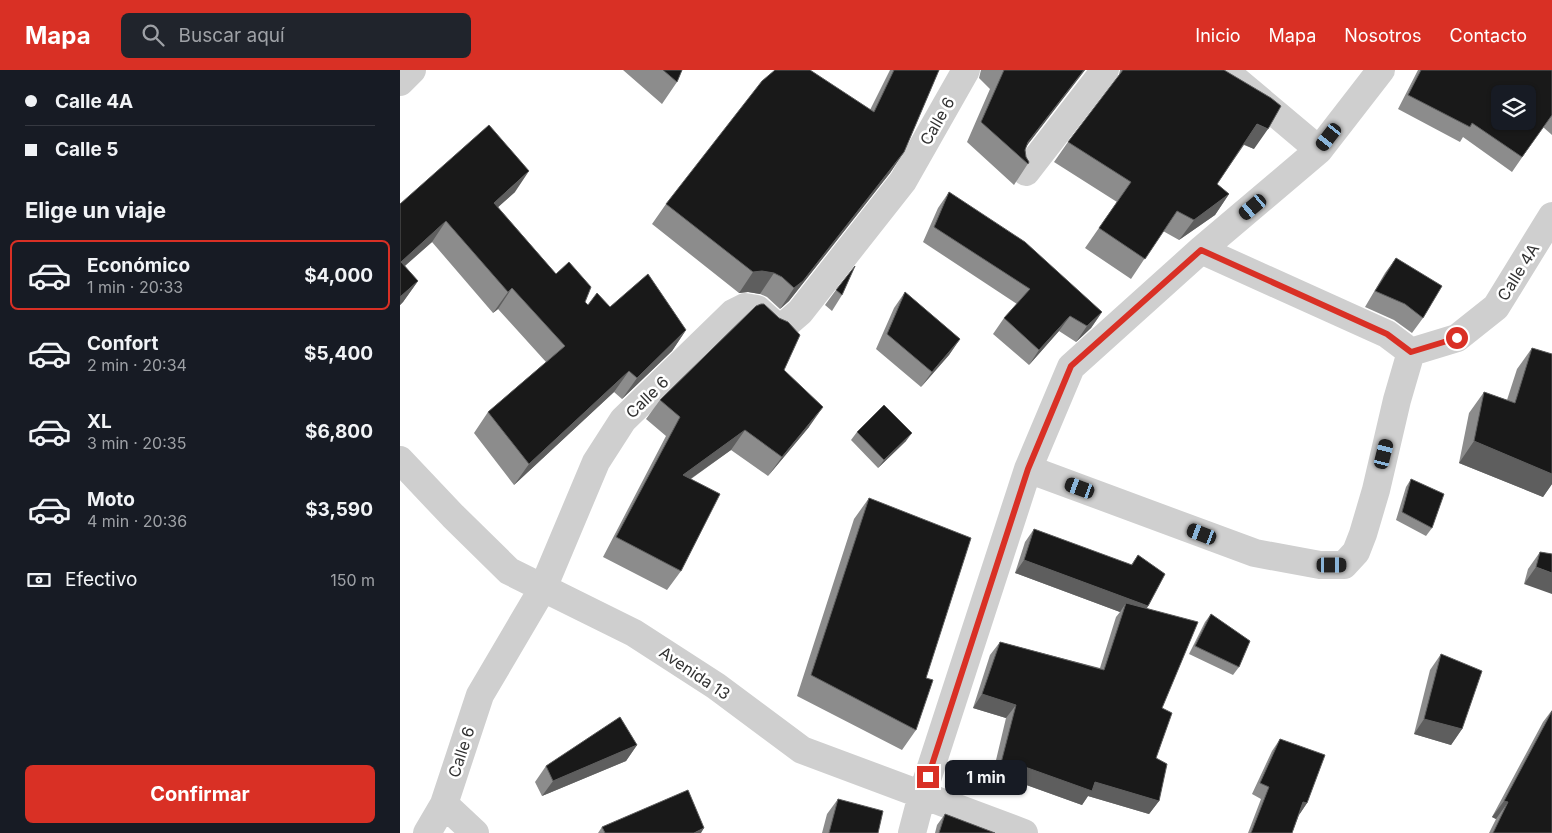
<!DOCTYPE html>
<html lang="es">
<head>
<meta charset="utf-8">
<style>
  :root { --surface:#171b24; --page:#20242c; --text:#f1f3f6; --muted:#9ea1a6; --line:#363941; --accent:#d93025 }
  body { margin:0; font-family:Inter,sans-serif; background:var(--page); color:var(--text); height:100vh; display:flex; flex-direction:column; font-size:19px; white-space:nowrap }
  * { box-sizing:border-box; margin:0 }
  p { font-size:16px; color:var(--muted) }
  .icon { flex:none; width:28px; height:28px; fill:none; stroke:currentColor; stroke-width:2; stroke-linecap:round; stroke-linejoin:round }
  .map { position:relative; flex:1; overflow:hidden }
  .drawer { display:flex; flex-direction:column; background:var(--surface); width:400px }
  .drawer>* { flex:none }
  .guide { display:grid; align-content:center; height:110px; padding:0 25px; background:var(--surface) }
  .tools { position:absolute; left:1091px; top:15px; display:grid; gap:10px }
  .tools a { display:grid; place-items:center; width:45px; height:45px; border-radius:8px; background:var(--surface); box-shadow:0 1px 4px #0004; font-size:25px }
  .end { position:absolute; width:22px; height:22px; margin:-11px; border:6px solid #d93025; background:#fff; box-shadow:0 0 0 2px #fff }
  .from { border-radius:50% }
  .bubble { position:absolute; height:35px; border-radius:8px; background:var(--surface); box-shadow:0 1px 4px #0004; font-size:16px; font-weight:700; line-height:35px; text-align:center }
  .car { position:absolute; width:15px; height:30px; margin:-15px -8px; border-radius:6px; box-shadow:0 0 4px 1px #0007; background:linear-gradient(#222 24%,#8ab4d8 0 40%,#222 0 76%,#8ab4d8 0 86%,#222 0) }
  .guide b { display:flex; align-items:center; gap:18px; height:48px; font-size:19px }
  .guide b+b { border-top:1px solid var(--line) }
  .guide i { width:12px; height:12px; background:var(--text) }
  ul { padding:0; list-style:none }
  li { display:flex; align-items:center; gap:15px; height:70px; margin:0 10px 8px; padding:0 15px; border:2px solid transparent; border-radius:8px }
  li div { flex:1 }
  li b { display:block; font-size:19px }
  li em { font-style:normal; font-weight:700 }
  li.selected { border-color:var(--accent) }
  li>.icon { width:45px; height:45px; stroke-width:1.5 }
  h2 { padding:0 25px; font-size:22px; line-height:60px }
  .pay { display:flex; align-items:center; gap:12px; height:55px; padding:0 25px; font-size:19px }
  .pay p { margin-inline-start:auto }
  .cta { display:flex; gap:10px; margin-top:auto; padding:10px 25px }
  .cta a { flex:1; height:58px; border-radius:8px; background:var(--accent); color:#fff; font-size:20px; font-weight:700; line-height:58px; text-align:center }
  header { display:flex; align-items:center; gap:30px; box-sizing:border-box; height:70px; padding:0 25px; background:var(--accent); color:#fff }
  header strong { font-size:24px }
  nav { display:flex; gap:28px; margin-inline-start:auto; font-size:18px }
  .search { width:350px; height:45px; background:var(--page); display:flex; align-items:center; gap:12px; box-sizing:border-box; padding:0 18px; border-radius:8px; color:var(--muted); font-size:19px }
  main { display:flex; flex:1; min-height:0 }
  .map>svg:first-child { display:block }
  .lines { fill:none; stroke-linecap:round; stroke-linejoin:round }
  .minor { stroke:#cfcfcf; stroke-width:28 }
  .wall { fill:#8c8c8c }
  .shaded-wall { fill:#5e5e5e }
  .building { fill:#191919; stroke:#5e5e5e; fill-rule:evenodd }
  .route { stroke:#d93025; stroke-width:6 }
  .labels { text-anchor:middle; stroke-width:5; stroke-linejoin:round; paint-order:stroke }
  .street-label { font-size:16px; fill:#323232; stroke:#fff }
</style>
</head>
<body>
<header>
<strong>Mapa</strong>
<div class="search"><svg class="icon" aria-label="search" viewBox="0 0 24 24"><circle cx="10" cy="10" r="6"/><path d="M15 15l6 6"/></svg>Buscar aquí</div>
<nav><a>Inicio</a><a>Mapa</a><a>Nosotros</a><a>Contacto</a></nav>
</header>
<main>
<section class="drawer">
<div class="guide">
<b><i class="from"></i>Calle 4A</b>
<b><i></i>Calle 5</b>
</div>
<h2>Elige un viaje</h2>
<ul>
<li class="selected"><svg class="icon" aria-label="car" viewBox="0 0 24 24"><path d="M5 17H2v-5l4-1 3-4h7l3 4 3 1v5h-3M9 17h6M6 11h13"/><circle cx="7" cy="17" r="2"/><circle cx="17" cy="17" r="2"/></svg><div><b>Económico</b><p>1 min · 20:33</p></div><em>$4,000</em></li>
<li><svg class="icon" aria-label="car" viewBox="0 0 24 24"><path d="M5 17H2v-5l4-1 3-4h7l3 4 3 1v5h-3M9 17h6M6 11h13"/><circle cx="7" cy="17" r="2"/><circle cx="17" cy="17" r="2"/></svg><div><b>Confort</b><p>2 min · 20:34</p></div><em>$5,400</em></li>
<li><svg class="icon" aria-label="car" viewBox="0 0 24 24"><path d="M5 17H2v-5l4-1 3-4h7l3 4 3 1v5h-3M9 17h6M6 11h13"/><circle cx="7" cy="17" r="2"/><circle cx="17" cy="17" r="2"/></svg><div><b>XL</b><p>3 min · 20:35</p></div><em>$6,800</em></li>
<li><svg class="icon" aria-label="car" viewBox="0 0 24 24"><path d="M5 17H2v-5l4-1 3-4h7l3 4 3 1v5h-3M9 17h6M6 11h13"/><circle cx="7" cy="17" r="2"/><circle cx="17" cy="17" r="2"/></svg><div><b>Moto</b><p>4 min · 20:36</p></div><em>$3,590</em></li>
</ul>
<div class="pay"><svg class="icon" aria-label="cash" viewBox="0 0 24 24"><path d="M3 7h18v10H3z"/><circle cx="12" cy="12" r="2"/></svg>Efectivo<p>150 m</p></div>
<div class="cta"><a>Confirmar</a></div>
</section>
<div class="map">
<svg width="1152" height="763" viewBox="0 0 1152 763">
  <rect width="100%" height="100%" fill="#fff"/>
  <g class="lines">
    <path class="minor" d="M824 0 919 80
      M0 12 12 0
      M626 102 705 0
      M801 180 987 264 1011 282
      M0 390 53 446 109 501 234 563 316 616 402 680 624 763
      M628 399 855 483 920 495H944L956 482 963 464 976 420 997 330 1011 282 1057 268 1096 237 1152 146
      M44 734 75 763
      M27 763 44 734 80 625 143 518 196 392 223 350 333 243 345 237 357 239 376 256 386 254 400 242 503 111 566 0
      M512 763 522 725 628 399 671 297 801 180 919 80 981 0"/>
  </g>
  <path class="wall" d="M223 0H282L277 12 262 34Z
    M490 0H539L504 82 490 103 389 231 380 239 367 227 360 224 348 222 339 223 252 154 266 134 470 40Z
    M581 0H685L626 76 625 80 626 87 629 92 614 115 567 72 590 19 579 8Z
    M720 0H824L854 79 844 75 817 114 829 124 815 145 779 170 763 161 731 209 685 178 717 132 654 92 668 72 719 5Z
    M1018 0H1152V65L1143 57 1112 102 1063 67 1060 72 998 39Z
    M115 122 98 137 156 204 185 232 188 235 210 237 286 260 272 281 222 329 214 322 114 415 74 363 88 342 146 292 98 239 93 243 32 172 5 196 18 211 3 232 0 235V134Z
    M549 122 702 242 691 258 676 272 659 261 629 295 593 264 604 248 617 234 523 172 538 138Z
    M996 188 1023 248 1012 263 994 250 965 237 985 203Z
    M436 220 442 225 432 241 425 235Z
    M505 222 560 269 549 285 521 317 476 279 494 238Z
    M1132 278 1152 284V414L1143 427 1059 393 1069 343 1084 322 1107 330 1117 299Z
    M384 300 409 357 368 406 331 380 291 409 281 501 267 520 203 487 266 366 246 349 260 330Z
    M457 362 506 371 478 398 451 370Z
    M1011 409 1032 458 1026 466 996 450 1006 417Z
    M469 428 516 660 502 680 397 626 454 449Z
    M634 459 731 495 738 485 748 536 747 538 762 638 756 688 759 731 749 744 688 726 682 735 615 711 592 707 606 648 573 638 590 585 600 572 700 598 716 547 720 542 615 503 625 472Z
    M1140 482 1152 484 1124 514 1128 499Z
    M811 544 839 597 833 605 789 584 805 552Z
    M1041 584 1062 659 1051 675 1014 664 1030 600Z
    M1152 640V763H1089L1096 749 1092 747 1143 652Z
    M880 669 907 733 899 745 892 763H848L861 729 852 724 872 681Z
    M237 675 226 691 142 726 135 712 146 696Z
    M438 729 478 763H422L427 744Z
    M545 744 595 763H535L537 755Z
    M202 757 205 763H198Z"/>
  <path class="shaded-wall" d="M684 0H685L619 86 628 72Z
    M857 54 868 59 854 79 843 74Z
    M504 82 490 103 389 231 380 239 394 218Z
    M129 101 115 122 79 154 94 133Z
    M829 124 815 145 779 170 794 150Z
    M46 151 32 172 0 200 1 192Z
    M362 201 374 203 360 224 348 222 339 223 353 202Z
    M18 211 3 232 0 235V227Z
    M112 218 98 239 93 243 108 222Z
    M702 242 691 258 676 272 687 256Z
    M670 246 659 261 629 295 639 280Z
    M286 260 272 281 222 329 237 308Z
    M560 269 549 285 521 317 532 302Z
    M229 301 214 322 114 415 129 394Z
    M423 337 409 357 368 406 382 387Z
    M345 360 331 380 269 424 283 405Z
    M512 363 506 371 478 398 484 390Z
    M1074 371 1152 404V414L1143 427 1059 393Z
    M624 490 748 536 739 549 726 533 720 542 615 503Z
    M1136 497 1152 503V524L1124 514Z
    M582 624 616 635 606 648 573 638Z
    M1024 649 1062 659 1051 675 1014 664Z
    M237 675 226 691 142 726 153 711Z
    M601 693 695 712 759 731 749 744 688 726 682 735 615 711 592 707Z
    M1104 731 1108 732 1096 749 1092 747Z
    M903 732 907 733 899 745Z
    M304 758 301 763H294Z"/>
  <path class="building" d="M263 0H282L277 12Z
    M375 0H410L474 42 494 0H539L504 82 403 211 394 218 382 207 374 203 362 201 353 202 266 134 362 11Z
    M604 0H684L628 72 625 80 626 87 629 92 628 94 581 52Z
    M723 0H824L871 28 881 36 868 59 857 54 817 114 829 124 794 150 777 141 745 189 699 158 731 112 668 72Z
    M1021 0H1152V45L1122 87 1072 53 1070 57 1008 25ZM1100 24H1128V51H1100Z
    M89 55 129 101 94 133 156 204 169 192 191 217 185 232 188 235 197 223 210 237 248 204 286 260 237 308 229 301 129 394 88 342 165 276 112 218 108 222 46 151 1 192 18 211 0 227V134Z
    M549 122 625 172 702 242 687 256 670 246 639 280 604 248 630 219 534 157Z
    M996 188 1042 216 1023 248 1005 234 975 221Z
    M455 196 442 225 436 220Z
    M505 222 560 269 532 302 487 264Z
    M361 234H364L379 248 388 252 400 265 384 300 423 337 382 387 345 360 283 405 320 424 281 501 216 467 280 347 260 330 356 236Z
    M1132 278 1152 284V404L1074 371 1084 322 1115 333Z
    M484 335 512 363 484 390 457 362Z
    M1011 409 1044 424 1032 458 1002 442Z
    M469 428 571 468 526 608 533 610 516 660 411 605Z
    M634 459 732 495 738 485 765 504 748 536 624 490Z
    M1140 482 1152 484V503L1136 497Z
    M726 533 798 552 762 638 772 643 756 688 767 694 759 731 695 712 692 721 625 697 601 693 616 635 582 624 600 572 704 600Z
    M811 544 850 571 839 597 795 576Z
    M1041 584 1082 601 1062 659 1024 649Z
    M1152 641V763H1093L1108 732 1104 731Z
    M220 647 237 675 153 711 146 696Z
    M880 669 925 685 907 733 903 732 892 763H851L869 717 860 713Z
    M288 720 304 758 294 763H205L202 757Z
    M438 729 483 741 478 763H429Z
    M545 744 595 763H539Z"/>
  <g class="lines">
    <path class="route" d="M528 707 628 399 671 296 801 180 987 264 1011 282 1057 268"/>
  </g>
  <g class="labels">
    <g class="street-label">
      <text transform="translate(537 51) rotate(-60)" y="6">Calle 6</text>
      <text transform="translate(1118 202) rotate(-58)" y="6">Calle 4A</text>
      <text transform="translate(247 327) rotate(-44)" y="6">Calle 6</text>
      <text transform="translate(295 603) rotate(34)" y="6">Avenida 13</text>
      <text transform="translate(61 682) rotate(-72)" y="6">Calle 6</text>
    </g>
  </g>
</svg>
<div class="tools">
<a><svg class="icon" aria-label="layers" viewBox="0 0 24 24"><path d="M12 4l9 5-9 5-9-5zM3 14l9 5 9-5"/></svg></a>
</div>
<i class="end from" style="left:1057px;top:268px"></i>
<i class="end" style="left:528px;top:707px"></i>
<div class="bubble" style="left:545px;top:690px;width:82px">1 min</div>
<i class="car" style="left:929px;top:67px;rotate:218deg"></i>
<i class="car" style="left:853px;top:137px;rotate:230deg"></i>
<i class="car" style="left:984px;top:384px;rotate:14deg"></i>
<i class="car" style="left:680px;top:418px;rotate:290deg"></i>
<i class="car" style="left:802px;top:464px;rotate:291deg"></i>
<i class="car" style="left:932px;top:495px;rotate:90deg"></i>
</div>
</main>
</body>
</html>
